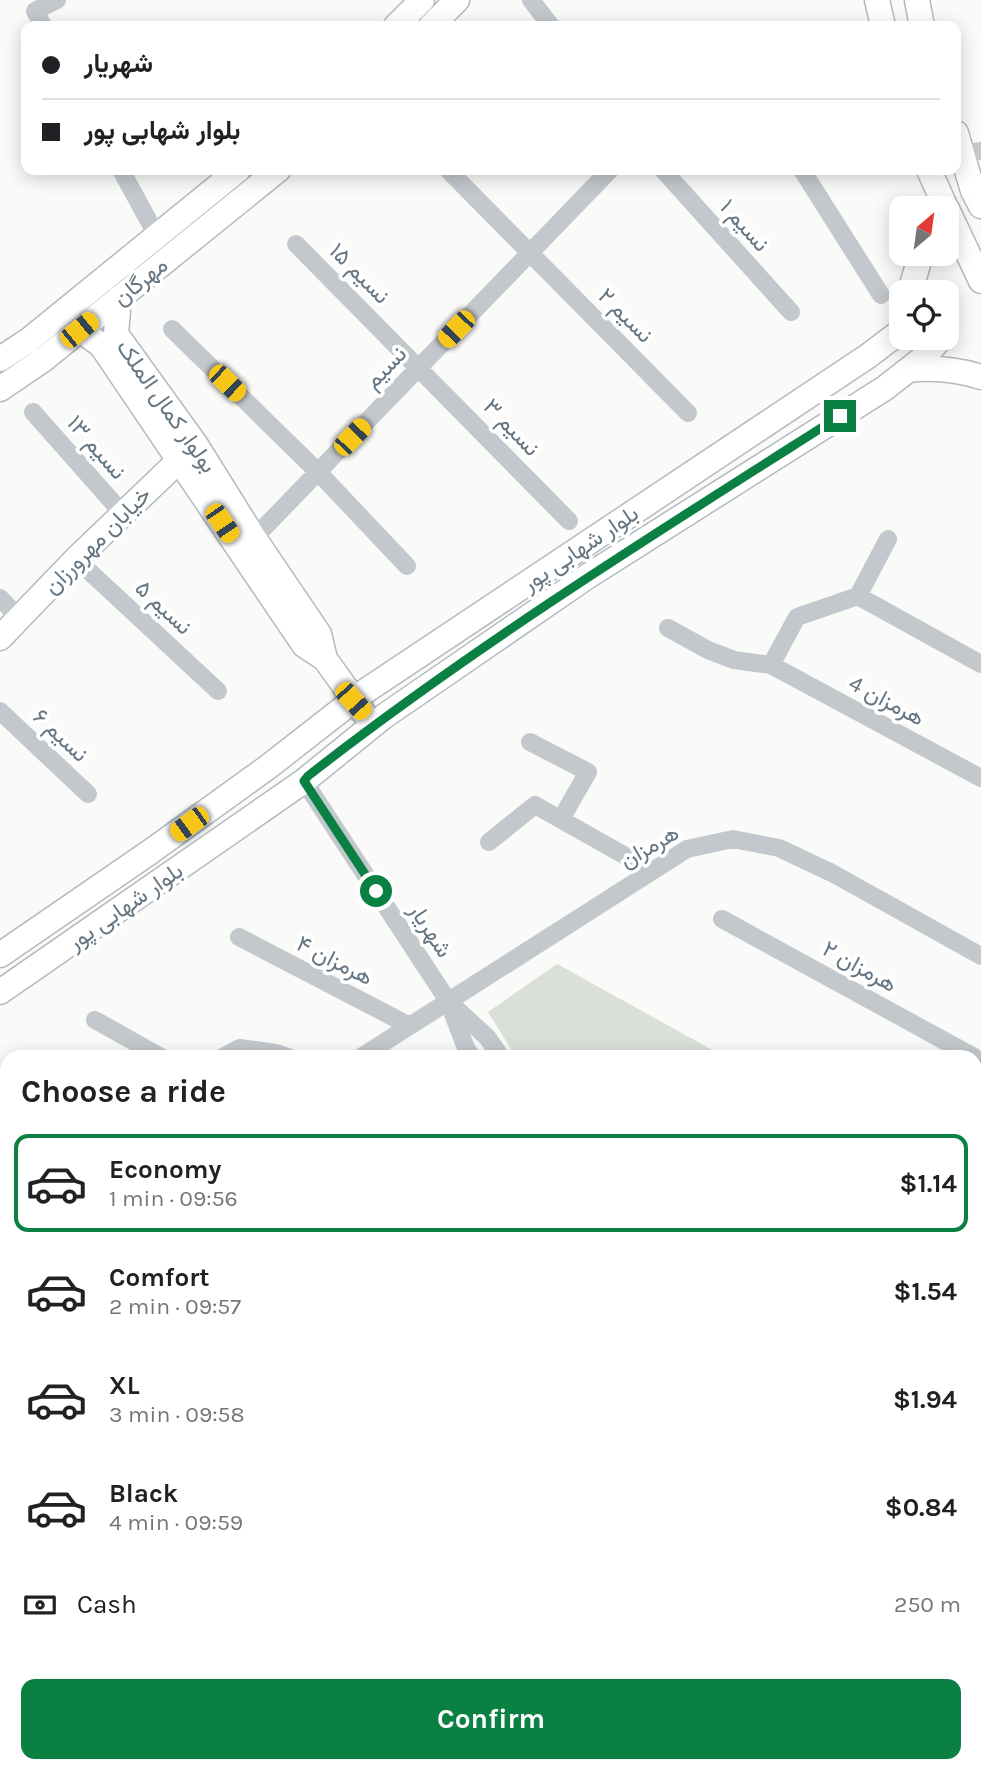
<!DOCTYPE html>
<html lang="en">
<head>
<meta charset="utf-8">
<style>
  :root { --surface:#fff; --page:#f2f2f2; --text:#202124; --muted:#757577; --line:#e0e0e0; --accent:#0b8043 }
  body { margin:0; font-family:Karla,Vazirmatn,sans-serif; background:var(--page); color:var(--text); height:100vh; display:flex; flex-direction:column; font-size:26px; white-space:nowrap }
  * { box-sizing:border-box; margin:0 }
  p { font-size:23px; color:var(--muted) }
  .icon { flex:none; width:38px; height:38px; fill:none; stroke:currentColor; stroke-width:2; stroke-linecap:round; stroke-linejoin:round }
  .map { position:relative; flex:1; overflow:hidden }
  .drawer { position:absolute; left:0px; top:1050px; width:982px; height:723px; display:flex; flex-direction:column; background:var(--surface); border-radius:21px 21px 0 0; box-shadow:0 4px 18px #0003 }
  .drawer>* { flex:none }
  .guide { position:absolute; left:21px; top:21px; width:940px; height:154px; border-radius:14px; box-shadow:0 4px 18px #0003; display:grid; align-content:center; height:154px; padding:0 21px; background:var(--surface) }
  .needle { width:46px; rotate:29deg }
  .tools { position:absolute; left:889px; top:196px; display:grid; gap:14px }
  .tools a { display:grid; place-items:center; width:70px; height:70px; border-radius:14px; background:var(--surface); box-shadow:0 4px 18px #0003; font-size:35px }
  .end { position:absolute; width:32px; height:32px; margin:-16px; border:9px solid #0b8043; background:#fff; box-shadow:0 0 0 4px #fff }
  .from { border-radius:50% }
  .car { position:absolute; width:21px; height:42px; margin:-21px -10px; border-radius:9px; box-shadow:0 0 5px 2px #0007; background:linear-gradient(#f5c518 24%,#345 0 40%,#f5c518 0 76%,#345 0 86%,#f5c518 0) }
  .guide b { display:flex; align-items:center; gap:24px; height:66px; font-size:26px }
  .guide b+b { border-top:2px solid var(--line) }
  .guide i { width:18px; height:18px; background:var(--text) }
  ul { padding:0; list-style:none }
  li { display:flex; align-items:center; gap:21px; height:98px; margin:0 14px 10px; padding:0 7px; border:4px solid transparent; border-radius:14px }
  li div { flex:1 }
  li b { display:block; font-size:26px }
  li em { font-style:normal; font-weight:700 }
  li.selected { border-color:var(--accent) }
  li>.icon { width:63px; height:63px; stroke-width:1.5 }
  h2 { padding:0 21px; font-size:32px; line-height:84px }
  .pay { display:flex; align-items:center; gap:18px; height:77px; padding:0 21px; font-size:26px }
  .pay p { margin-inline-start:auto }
  .cta { display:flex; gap:14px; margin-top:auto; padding:14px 21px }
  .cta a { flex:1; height:80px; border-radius:14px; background:var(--accent); color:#fff; font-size:28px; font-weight:700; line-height:80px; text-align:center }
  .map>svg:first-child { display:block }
  .green { fill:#dadfd7 }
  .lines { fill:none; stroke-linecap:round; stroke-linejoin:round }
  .secondary-casing { stroke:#b3babf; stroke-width:27 }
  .street { stroke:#c3c8cc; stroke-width:18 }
  .secondary { stroke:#fff; stroke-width:24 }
  .route { stroke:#0b8043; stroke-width:9 }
  .labels { text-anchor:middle; stroke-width:7; stroke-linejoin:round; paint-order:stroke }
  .street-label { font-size:23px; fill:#657683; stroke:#fff }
</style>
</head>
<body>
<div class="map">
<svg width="981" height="1772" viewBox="0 0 981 1772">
  <rect width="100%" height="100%" fill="#fafaf8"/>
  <path class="green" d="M557 964 725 1057H516L488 1012Z"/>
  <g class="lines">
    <g class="secondary-casing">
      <path id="secondary" d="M877 0 883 26
        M917 0 922 26
        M396 26 422 0
        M431 26 457 0
        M956 133 973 191 981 206
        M929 170 946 208
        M947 209 981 281
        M910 292 921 254
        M119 298 116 334 196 445 254 538 319 634 325 659 363 712
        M80 330 101 345 304 645 325 659
        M0 359 29 340 238 170
        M908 370C934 367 956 369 981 377
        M0 389 44 359 278 170
        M0 638 76 559 191 449
        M0 955 150 852 268 767 364 692 868 356 901 331
        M0 992 304 781 383 717 588 576 885 388 922 359 941 338"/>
    </g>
    <path class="street" d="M531 0 551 26
      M43 26 35 11 57 0
      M962 154 981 151
      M121 170 157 236
      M448 170 688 413
      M663 170 791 312
      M802 170 881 295
      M296 244 569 521
      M172 329 318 472 407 566
      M33 412 124 515
      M254 538 610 170
      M76 559 218 691
      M858 596 981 664
      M0 598 19 618
      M668 628 708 650 734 660 771 665 981 778
      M771 665 797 617 858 596 888 539
      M0 711 88 794
      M530 742 588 772 561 819
      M304 781 448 1001 466 1048 472 1057
      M489 842 535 805 652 871
      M722 919 974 1057
      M239 937 410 1026
      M451 1004 487 1037 501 1057
      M95 1020 161 1057
      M223 1057 240 1048 276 1053 288 1057
      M361 1057 687 849 733 839 779 848 832 873 981 956
      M0 1176 7 1180
      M975 1506 981 1494
      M0 1569 7 1584
      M0 1619 7 1615
      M975 1649 981 1653
      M411 1766 422 1772
      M589 1766 601 1772
      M890 1766 901 1772
      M220 1772V1766
      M520 1772 524 1766
      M816 1772 819 1766"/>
    <use href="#secondary" class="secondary"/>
  </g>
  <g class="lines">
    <path class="route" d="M376 891 304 781 308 776C477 644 659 531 840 416"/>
  </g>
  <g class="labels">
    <g class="street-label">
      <text transform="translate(745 225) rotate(48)" y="8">نسیم ۱</text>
      <text transform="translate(360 273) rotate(45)" y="8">نسیم ۱۵</text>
      <text transform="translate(140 281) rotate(-39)" y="8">مهرگان</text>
      <text transform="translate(626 315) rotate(45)" y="8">نسیم ۲</text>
      <text transform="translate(385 367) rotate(-46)" y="8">نسیم</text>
      <text transform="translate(167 406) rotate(55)" y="8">بولوار کمال الملک</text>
      <text transform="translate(512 427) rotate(46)" y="8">نسیم ۳</text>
      <text transform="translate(97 447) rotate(49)" y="8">نسیم ۱۳</text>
      <text transform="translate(97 540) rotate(-45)" y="8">خیابان مهرورزان</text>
      <text transform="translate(580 548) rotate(-34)" y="8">بلوار شهابی پور</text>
      <text transform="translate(164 607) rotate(43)" y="8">نسیم ۵</text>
      <text transform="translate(887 700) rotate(28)" y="8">هرمزان 4</text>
      <text transform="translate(61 735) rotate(43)" y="8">نسیم ۶</text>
      <text transform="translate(649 846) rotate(-30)" y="8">هرمزان</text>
      <text transform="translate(125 906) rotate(-35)" y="8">بلوار شهابی پور</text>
      <text transform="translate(431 930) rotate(57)" y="8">شهریار</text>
      <text transform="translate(335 960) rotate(27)" y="8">هرمزان ۴</text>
      <text transform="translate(860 966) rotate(29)" y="8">هرمزان ۲</text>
    </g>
  </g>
</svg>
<div class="tools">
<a><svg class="needle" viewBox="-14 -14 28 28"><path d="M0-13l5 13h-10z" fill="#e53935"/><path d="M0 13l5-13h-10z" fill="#757577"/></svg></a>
<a><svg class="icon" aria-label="locate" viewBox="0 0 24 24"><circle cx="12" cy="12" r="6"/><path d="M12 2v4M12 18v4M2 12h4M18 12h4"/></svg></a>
</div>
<i class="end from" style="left:376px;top:891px"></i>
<i class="end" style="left:840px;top:416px"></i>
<i class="car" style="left:456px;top:329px;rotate:224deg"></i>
<i class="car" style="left:79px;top:330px;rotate:51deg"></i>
<i class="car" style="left:227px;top:383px;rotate:134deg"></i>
<i class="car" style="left:352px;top:437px;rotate:44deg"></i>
<i class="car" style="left:222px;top:523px;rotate:146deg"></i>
<i class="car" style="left:353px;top:701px;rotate:138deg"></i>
<i class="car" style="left:189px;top:824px;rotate:234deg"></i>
<div class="guide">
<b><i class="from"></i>شهریار</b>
<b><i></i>بلوار شهابی پور</b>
</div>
<section class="drawer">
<h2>Choose a ride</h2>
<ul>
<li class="selected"><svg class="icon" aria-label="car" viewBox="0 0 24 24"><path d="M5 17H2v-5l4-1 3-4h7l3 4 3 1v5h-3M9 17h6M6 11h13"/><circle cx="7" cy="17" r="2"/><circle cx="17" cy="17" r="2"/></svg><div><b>Economy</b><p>1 min · 09:56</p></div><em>$1.14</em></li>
<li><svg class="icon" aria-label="car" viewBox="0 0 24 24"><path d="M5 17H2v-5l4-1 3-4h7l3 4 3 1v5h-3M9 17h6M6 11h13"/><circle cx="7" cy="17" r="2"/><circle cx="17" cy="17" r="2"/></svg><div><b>Comfort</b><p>2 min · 09:57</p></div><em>$1.54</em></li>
<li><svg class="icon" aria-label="car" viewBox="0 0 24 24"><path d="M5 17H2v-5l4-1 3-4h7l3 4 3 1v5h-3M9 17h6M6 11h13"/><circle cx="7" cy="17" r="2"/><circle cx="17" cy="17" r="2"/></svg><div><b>XL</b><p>3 min · 09:58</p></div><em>$1.94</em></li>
<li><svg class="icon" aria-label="car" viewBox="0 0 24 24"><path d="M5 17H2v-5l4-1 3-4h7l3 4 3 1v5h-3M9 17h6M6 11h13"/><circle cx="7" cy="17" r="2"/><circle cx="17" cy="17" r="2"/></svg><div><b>Black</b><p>4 min · 09:59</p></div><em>$0.84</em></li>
</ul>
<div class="pay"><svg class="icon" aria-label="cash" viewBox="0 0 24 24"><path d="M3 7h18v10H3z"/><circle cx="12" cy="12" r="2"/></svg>Cash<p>250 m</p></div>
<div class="cta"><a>Confirm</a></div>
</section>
</div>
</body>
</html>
